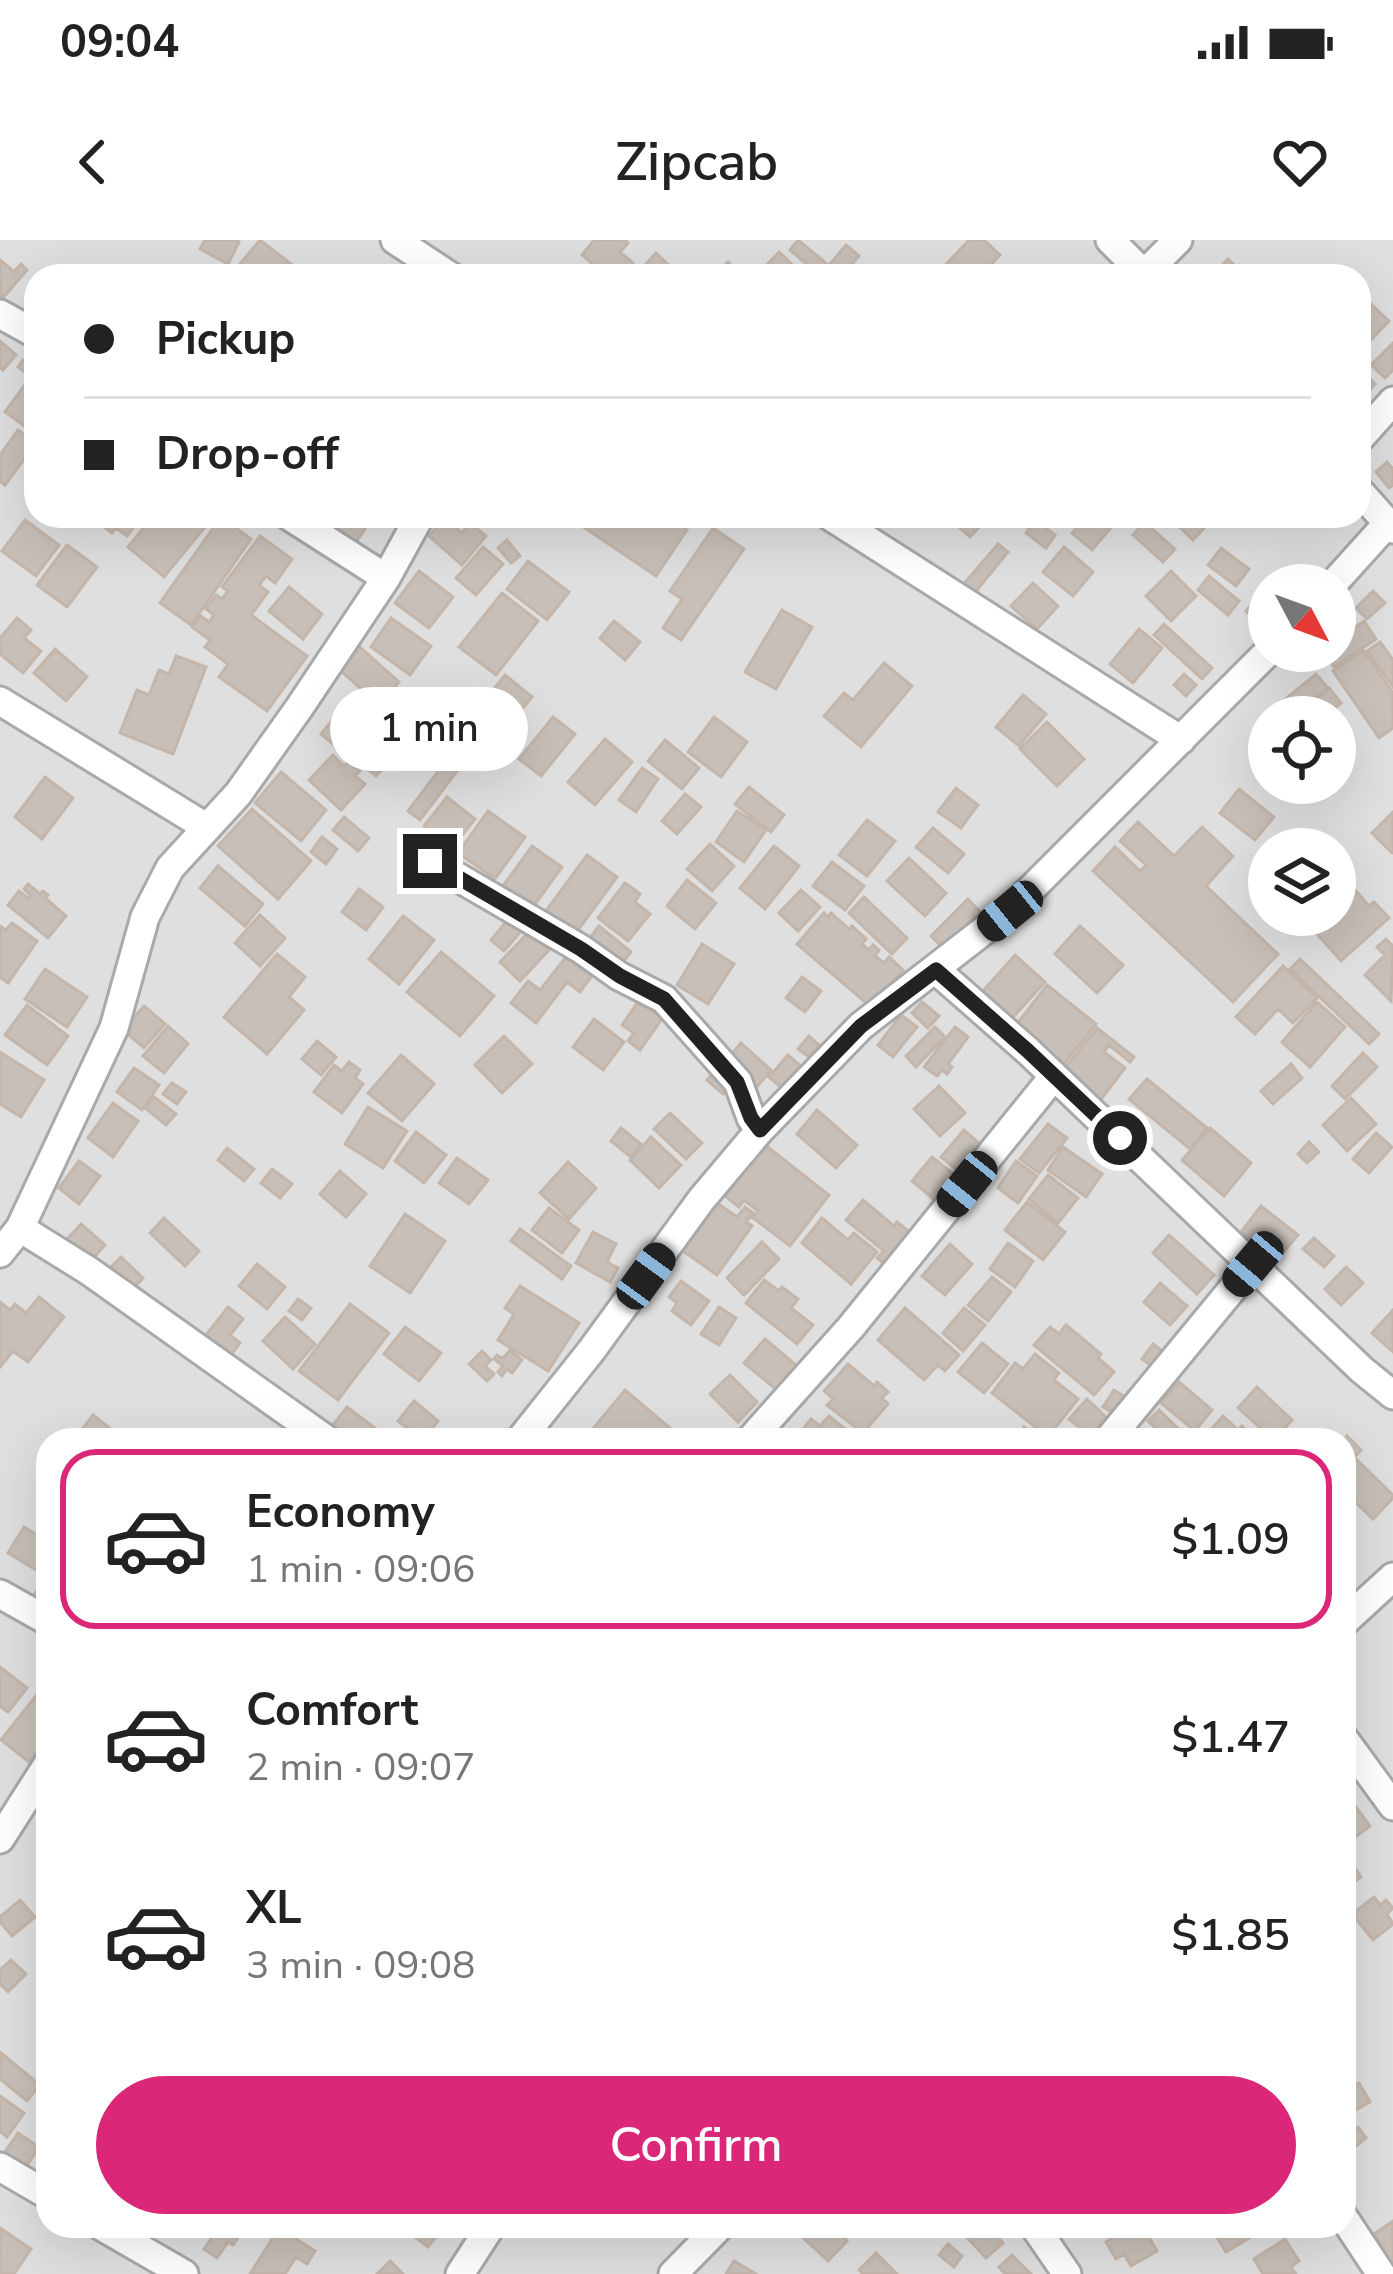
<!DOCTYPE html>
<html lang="en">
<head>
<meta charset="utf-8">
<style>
  :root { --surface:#fff; --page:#f2f2f2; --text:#222; --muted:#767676; --line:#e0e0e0; --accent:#db2777 }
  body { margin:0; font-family:"Nunito Sans",sans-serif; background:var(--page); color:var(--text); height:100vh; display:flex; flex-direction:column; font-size:45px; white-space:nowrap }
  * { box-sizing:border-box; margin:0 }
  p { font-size:39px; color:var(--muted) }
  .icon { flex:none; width:66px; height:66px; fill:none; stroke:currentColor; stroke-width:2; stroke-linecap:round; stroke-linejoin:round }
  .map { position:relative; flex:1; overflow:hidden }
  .drawer { position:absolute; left:36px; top:1188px; width:1320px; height:810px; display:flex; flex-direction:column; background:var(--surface); border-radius:36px; box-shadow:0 12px 48px #0002 }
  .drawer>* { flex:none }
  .hud { position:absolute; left:24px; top:24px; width:1347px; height:264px; border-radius:36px; box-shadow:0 12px 48px #0002; display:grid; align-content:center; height:264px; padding:0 60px; background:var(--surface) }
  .needle { width:78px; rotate:131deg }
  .fabs { position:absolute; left:1248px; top:324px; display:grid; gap:24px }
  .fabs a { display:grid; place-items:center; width:108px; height:108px; border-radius:50%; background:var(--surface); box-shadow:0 12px 48px #0002; font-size:60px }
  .end { position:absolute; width:54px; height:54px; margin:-27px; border:15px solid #222; background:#fff; box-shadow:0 0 0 6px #fff }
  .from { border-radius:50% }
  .bubble { position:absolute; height:84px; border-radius:42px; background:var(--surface); box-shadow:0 12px 48px #0002; font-size:39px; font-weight:600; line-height:84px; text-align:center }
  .car { position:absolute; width:36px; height:72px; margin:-36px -18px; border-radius:15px; box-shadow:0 0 9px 3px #0007; background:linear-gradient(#222 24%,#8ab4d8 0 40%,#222 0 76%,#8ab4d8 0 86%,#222 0) }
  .hud b { display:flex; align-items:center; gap:42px; height:114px; font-size:45px }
  .hud b+b { border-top:3px solid var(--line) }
  .hud i { width:30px; height:30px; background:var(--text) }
  ul { padding:21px 0 0; list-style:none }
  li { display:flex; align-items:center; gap:36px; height:180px; margin:0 24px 18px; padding:0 36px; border:6px solid transparent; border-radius:36px }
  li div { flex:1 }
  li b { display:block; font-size:45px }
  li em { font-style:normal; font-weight:600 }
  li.on { border-color:var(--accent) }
  li>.icon { width:108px; height:108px; stroke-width:1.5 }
  .button { display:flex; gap:24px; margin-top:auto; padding:24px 60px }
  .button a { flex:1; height:138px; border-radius:72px; background:var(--accent); color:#fff; font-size:48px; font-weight:600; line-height:138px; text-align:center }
  .status { display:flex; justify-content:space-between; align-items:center; height:84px; padding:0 60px; background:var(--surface); direction:ltr }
  .status svg { height:33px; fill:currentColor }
  header { display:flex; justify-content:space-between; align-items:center; height:156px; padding:0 60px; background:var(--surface); font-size:54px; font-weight:600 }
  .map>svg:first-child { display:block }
  .residential { fill:#e0dfdf; fill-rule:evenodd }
  .building { fill:#c7bfb8; stroke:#c4b6ab; stroke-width:3 }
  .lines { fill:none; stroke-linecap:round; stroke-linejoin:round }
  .street-casing { stroke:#a9a9a9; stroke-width:33 }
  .street { stroke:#fff; stroke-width:27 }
  .route { stroke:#222; stroke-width:15 }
</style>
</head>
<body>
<div class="status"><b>09:04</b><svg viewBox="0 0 49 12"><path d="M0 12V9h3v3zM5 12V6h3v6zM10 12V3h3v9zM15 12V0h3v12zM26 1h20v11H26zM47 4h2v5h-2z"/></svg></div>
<header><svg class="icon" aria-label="back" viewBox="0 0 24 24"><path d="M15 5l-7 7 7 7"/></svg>Zipcab<svg class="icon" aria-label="heart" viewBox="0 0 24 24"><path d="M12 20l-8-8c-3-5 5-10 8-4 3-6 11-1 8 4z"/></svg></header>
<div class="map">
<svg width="1393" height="2034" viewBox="0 0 1393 2034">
  <rect width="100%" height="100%" fill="#f2efe9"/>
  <path class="residential" d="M0 0H1393V2034H0ZM36 36H1359V276H36ZM1269 345H1335V411H1269ZM1269 477H1335V543H1269ZM1269 609H1335V675H1269ZM48 1200H1344V1986H48Z"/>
  <path class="building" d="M205 0H236L239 2 228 24 200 9Z
    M260 0 295 27 288 36H252L239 25Z
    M594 0H625L628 3 620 12 633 23 622 36H607L582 15Z
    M798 0 827 24 818 34 790 10Z
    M969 0H984L1000 15 980 36H943L939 32Z
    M846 5 859 16 842 36H820Z
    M779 12 804 36H756Z
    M656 13 676 32 673 36H635Z
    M1228 19 1245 36 1212 35Z
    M0 20 14 32 21 24 27 30 1 60Z
    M728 22 742 36H715Z
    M1359 53 1389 81 1365 106 1359 100Z
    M0 101 16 115 3 130 0 128Z
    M1393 103V130L1385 138 1371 125Z
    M23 120 36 129V141L18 127Z
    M1359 128 1375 144 1359 161Z
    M27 142 36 149V187L33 192 5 172Z
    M18 190 36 203 5 245 0 241V215Z
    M1387 222 1393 229V245L1389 248 1376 232Z
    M105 276H142L127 296 116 288 112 293 100 284Z
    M153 276H214L164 337 128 307Z
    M318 276H346L365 289 353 307 314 281Z
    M567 276H666L687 290 656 336Z
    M947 276H979L985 281 970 297Z
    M1086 276H1121L1092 310 1072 293Z
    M1168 276H1215L1193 300Z
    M221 277 251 299 191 385 160 363Z
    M444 278 462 293 470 283 486 296 462 325 429 296Z
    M25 280 59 305 36 336 2 311Z
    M1035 280 1055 295 1046 308 1026 293Z
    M1144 282 1175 309 1163 322 1133 295Z
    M713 288 744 309 681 400 663 388 682 359 670 351Z
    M260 296 292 319 275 343 266 336 259 345 268 352 251 375 307 416 267 471 219 437 228 424 205 407 210 400 192 387 201 376 209 382 214 375 206 369 216 355 222 359 228 351 222 347Z
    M507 300 520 316 511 323 498 308Z
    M998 304 1008 312 973 355 962 346Z
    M67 305 97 327 67 367 37 345Z
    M483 307 503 324 476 355 456 338Z
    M1064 307 1093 332 1073 356 1043 332Z
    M1221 308 1249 329 1236 346 1208 325Z
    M528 321 569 352 547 380 507 349Z
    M419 331 453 357 429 388 395 363Z
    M1171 331 1196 356 1171 381 1146 356Z
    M1209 336 1239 361 1228 375 1198 350Z
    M1033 343 1058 366 1037 389 1011 366Z
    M289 347 322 374 303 399 269 371Z
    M1373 351 1385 363 1367 379 1356 368Z
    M502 353 538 381 496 435 459 407Z
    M1258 357 1269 369 1258 382 1246 371Z
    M782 370 812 387 776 449 745 432Z
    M17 378 31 390 24 398 41 411 23 433 0 414V398Z
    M391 378 431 406 410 435 371 407Z
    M614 381 640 402 625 420 600 398Z
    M1364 381 1376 399 1334 427 1323 411H1335V401Z
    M1164 384 1212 428 1202 439 1154 395Z
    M1139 389 1162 408 1133 443 1110 424Z
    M1380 402 1393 420V447L1367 411Z
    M360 407 399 442 378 464 340 430Z
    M55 409 87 437 66 461 34 433Z
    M1363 410 1393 453V488L1379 498 1333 431Z
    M176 416 206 427 173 514 120 493 137 450 149 455 159 430 169 434Z
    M884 423 912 446 861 507 824 476 844 453 853 460Z
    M1184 434 1196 445 1186 456 1174 445Z
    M1316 434 1328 448 1291 477H1279L1273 469Z
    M505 435 532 457 493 504 467 482Z
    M1329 448 1341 463 1325 477H1294Z
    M410 450 434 469 411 498 387 479Z
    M1023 455 1046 474 1019 506 996 487Z
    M348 461 377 484 350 518 321 494Z
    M439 469 459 486 446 503 425 486Z
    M553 477 575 494 541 536 519 519Z
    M714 477 747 502 721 537 688 512Z
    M1047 482 1084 519 1057 546 1020 509Z
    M464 490 491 511 478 528 451 507Z
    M605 499 632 522 595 565 568 542Z
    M665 500 699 528 682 549 648 521Z
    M1262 504 1269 509V529L1252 517Z
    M365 505 387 524 376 536 354 518Z
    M452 513 464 522 420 580 408 571Z
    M333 515 344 526 349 521 360 531 355 536 365 544 341 570 309 540Z
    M642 528 658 539 636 572 619 560Z
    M281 532 326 570 301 601 255 563Z
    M45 537 73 558 42 599 15 577Z
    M749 547 784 575 771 592 735 564Z
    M956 548 978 565 961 588 938 572Z
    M1239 549 1274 577 1255 600 1220 573Z
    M685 554 701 567 677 594 662 581Z
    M447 557 475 579 452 608 424 586Z
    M252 569 311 621 278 659 218 606Z
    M488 571 525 597 495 639 458 613Z
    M737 571 766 590 744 622 716 602Z
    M1393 572V612L1392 613 1372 593Z
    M344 577 369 598 358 611 333 590Z
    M867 580 895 601 867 636 839 615Z
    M1138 582 1174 616 1202 587 1233 616 1206 646 1278 714 1233 762 1093 631 1115 607 1140 631 1146 625 1120 601Z
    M933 588 964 614 948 633 916 607Z
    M322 597 337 609 326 624 311 612Z
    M710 604 734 626 712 651 687 629Z
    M532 606 562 627 533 667 503 646Z
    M774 606 799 626 765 669 740 648Z
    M587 615 617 637 573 697 543 675Z
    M909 618 946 653 925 676 887 641Z
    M832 622 864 646 845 670 813 646Z
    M218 626 263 664 245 686 200 648Z
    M1342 635 1369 666 1374 662 1389 678 1341 721 1300 675H1335V641Z
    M687 640 716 663 695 689 667 666Z
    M625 643 640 654 635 662 650 674 628 701 598 678Z
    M28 644 40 654 43 651 48 655 45 658 66 676 48 698 8 665 19 651 28 658 30 655 24 649Z
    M359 649 383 667 366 690 342 672Z
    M801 650 820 667 798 691 779 673Z
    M864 657 907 698 892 714 849 673Z
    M968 659 982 674 946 711 931 696Z
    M824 673 828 677 831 673 849 689 852 686 866 699 862 704 869 710 873 705 879 710 875 716 884 723 889 717 903 730 871 767 797 704Z
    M260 675 285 698 260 726 235 703Z
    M403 676 434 700 399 744 369 719Z
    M510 677 523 689 504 711 491 700Z
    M12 683 37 701 8 743 0 737V686L6 690Z
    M599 686 631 712 616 730 585 704Z
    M1080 686 1123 725 1097 753 1055 714Z
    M530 691 549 710 520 741 500 722Z
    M1386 699 1393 706 1391 761 1365 735 1385 715 1377 707Z
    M702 704 734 724 708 764 677 745Z
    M441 712 494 756 460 796 407 752Z
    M277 714 305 737 289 757 304 770 267 814 224 777Z
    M1015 715 1045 742 1004 787 975 760Z
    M566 717 592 736 580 752 567 742 536 783 511 763 528 741 540 750Z
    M1300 719 1379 794 1369 804 1290 729Z
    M1283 726 1317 758 1293 783 1278 769 1255 794 1236 777Z
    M45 729 87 757 67 787 25 759Z
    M802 737 821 751 805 772 786 758Z
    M1047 745 1096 784 1061 828 1013 789Z
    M640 759 664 776 640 810 628 801 634 793 622 785Z
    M922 762 939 776 928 788 912 773Z
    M1317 762 1345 787 1310 827 1282 802Z
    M27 765 68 796 47 825 5 795Z
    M144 766 165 784 144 808 123 790Z
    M901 775 917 787 893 817 878 805Z
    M594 779 624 802 603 830 573 807Z
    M168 786 188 804 164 833 143 816Z
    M935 787 945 797 916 827 906 816Z
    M955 787 968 797 948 824 952 827 947 834 942 830 937 836 924 827Z
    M1097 788 1134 817 1130 822 1109 805 1104 812 1125 828 1098 863 1061 833Z
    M504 796 532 824 502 853 475 825Z
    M809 796 819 805 809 817 798 809Z
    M317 801 336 817 321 835 302 819Z
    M741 803 771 830 756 848 725 822Z
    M0 812 44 840 21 877 0 864Z
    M1363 813 1377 827 1345 859 1332 846Z
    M401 815 434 844 402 881 368 853Z
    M788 815 804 829 785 851 769 837Z
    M349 822 360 830 355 838 363 844 342 873 314 852 334 825 342 831Z
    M1291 824 1302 838 1273 864 1261 851Z
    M134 828 159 845 142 870 117 852Z
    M717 828 733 841 723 854 707 840Z
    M1147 839 1207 888 1190 909 1129 859Z
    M172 843 186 852 177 864 163 854Z
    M939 846 965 873 940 896 914 869Z
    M154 857 176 874 166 885 145 868Z
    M1351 858 1376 884 1347 911 1323 885Z
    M113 863 138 881 113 917 88 898Z
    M368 867 407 891 383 928 345 904Z
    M817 870 857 905 836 928 797 894Z
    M670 873 702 903 686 919 654 889Z
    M1048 884 1067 898 1039 933 1020 919Z
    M621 888 641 904 631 917 611 901Z
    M1210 888 1251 923 1224 956 1182 920Z
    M964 890 981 905 958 931 941 917Z
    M416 892 446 915 424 943 395 921Z
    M1376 893 1392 907 1369 933 1353 919Z
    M651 897 681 925 659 948 630 920Z
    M1309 902 1319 912 1307 923 1298 914Z
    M765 905 829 955 790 1006 752 977 758 971 744 960 739 967 725 956Z
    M1063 907 1102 934 1086 957 1048 930Z
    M227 908 254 929 244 941 218 920Z
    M932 917 956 936 936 961 912 941Z
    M457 918 488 940 469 964 439 943Z
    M79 921 100 936 79 964 59 948Z
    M1016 921 1037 936 1018 963 998 948Z
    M568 922 596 948 569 979 540 953Z
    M272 929 292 944 280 958 261 943Z
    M340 931 366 954 346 977 320 954Z
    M1048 935 1078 958 1058 983 1029 959Z
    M863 960 894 986 897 982 922 1002 896 1034 877 1018 884 1011 846 980Z
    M1027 962 1065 992 1043 1020 1005 990Z
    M717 963 737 977 745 967 753 973 746 982 752 986 717 1035 683 1011Z
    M1261 966 1298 995 1277 1020 1241 992Z
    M549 968 579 990 562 1013 532 990Z
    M405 974 445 1001 410 1053 370 1026Z
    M164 978 199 1011 185 1026 150 993Z
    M822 978 848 1000 854 993 877 1012 851 1044 802 1003Z
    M81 984 105 1005 92 1020 67 999Z
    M520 989 571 1026 562 1039 511 1001Z
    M593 992 616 1004 607 1022 618 1028 610 1042 576 1023Z
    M1169 995 1214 1035 1197 1054 1153 1013Z
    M1314 998 1334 1016 1324 1027 1303 1009Z
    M762 1002 779 1019 744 1055 727 1038Z
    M1008 1003 1033 1021 1015 1047 990 1029Z
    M950 1004 972 1024 945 1055 922 1036Z
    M121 1017 143 1038 131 1051 108 1030Z
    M257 1024 285 1047 267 1069 239 1046Z
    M1346 1027 1363 1043 1341 1065 1325 1049Z
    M992 1037 1011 1052 988 1081 968 1065Z
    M764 1040 779 1051 782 1047 798 1059 791 1068 813 1085 797 1104 746 1063Z
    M681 1041 709 1061 691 1085 672 1071 677 1063 669 1057Z
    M1160 1043 1187 1066 1170 1085 1144 1062Z
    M520 1046 579 1083 548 1131 498 1100 514 1074 505 1068Z
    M39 1057 64 1077 28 1122 13 1111 0 1127V1062L10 1070 15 1064 26 1073Z
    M298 1059 311 1068 302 1080 289 1071Z
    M350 1064 389 1093 338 1160 299 1131Z
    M228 1067 243 1079 230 1095 240 1103 227 1120 202 1100Z
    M719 1067 736 1078 719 1105 701 1094Z
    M905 1068 959 1115 945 1131 938 1125 924 1140 878 1100Z
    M964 1068 985 1085 963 1111 943 1093Z
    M1393 1070V1112L1372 1093Z
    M285 1077 315 1104 293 1129 263 1101Z
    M1066 1085 1101 1114 1098 1118 1114 1132 1094 1155 1034 1105 1050 1087 1059 1094Z
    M405 1087 441 1113 419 1141 384 1114Z
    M765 1099 797 1126 777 1150 744 1123Z
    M982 1103 1008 1124 984 1153 958 1132Z
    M1153 1104 1165 1113 1154 1128 1142 1119Z
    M510 1110 522 1120 512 1133 507 1129 502 1136 498 1132 503 1126 494 1119 497 1115 501 1118 505 1116Z
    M482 1111 491 1120 485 1126 494 1134 487 1141 469 1124Z
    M1035 1114 1059 1133 1054 1140 1078 1159 1048 1197 992 1153 1015 1123 1023 1129Z
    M848 1124 874 1146 877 1142 888 1152 882 1158 888 1164 863 1193 827 1165 833 1159 824 1151Z
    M730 1135 757 1162 738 1182 710 1154Z
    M1179 1142 1212 1170 1195 1191 1161 1163Z
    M1257 1147 1292 1180 1274 1200 1238 1168Z
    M625 1150 684 1200H601L591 1191Z
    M1114 1150 1128 1159 1117 1175 1103 1167Z
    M1087 1159 1111 1182 1095 1200 1069 1179Z
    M414 1161 438 1181 423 1200 398 1181Z
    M347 1167 379 1191 373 1200H339L328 1191Z
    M1159 1170 1187 1197 1184 1200H1169L1148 1181Z
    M93 1175 121 1197 119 1200H74Z
    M829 1176 845 1189 836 1200H807L799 1194 811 1179 820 1186Z
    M1223 1176 1238 1190 1242 1186 1250 1193 1246 1197 1250 1200H1202Z
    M1024 1187 1043 1200H1016Z
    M1347 1196 1361 1210 1344 1228V1200Z
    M1355 1218 1393 1255V1258L1373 1279 1344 1251V1230Z
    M24 1287 48 1301V1310L36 1330 8 1313Z
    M48 1333V1375L29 1363Z
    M0 1427 27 1448 8 1472 0 1466Z
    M39 1452 48 1457V1498L29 1522 1 1500Z
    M1352 1562 1370 1586 1357 1596 1344 1579V1568Z
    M1346 1614 1361 1637 1344 1649V1616Z
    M1374 1657 1380 1665 1386 1660 1393 1668 1387 1674 1393 1684 1373 1700 1352 1674Z
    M20 1660 35 1677 12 1696 0 1682V1677Z
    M11 1720 26 1734 8 1752 0 1744V1730Z
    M1 1813 40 1845 27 1861 0 1839Z
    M1359 1843 1370 1862 1348 1874 1344 1868V1851Z
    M0 1856 24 1873 7 1897 0 1891Z
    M1358 1887 1366 1898 1346 1914 1344 1897Z
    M18 1893 39 1907 24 1930 3 1915Z
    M1393 1981V2024L1374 1994Z
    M220 1986H240L244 1989 233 2005 228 2002 217 2018 204 2009Z
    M405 1986H445L428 2007 403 1988Z
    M802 1986H832L847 2001 828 2021 797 1992Z
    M970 1986H988L1003 2003 986 2018 963 1993Z
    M1132 1986H1142L1157 2011 1131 2026 1124 2014 1116 2019 1106 2002Z
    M1216 1986H1270L1226 2012 1212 1989Z
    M0 1988 31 2009 14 2034H0Z
    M279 1988 315 2011 307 2024 296 2017 285 2034H250Z
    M1285 1999 1299 2021 1291 2027 1296 2034H1263L1254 2019Z
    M948 2004 962 2016 954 2027 939 2015Z
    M876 2013 897 2034H863L859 2030Z
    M1012 2015 1031 2034H1005L999 2027Z
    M390 2021 403 2034H377Z
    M734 2021 756 2034H726Z"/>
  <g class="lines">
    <g class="street-casing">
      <path id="street" d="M395 0 450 36
        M1110 0 1146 36
        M1144 34 1178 0
        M0 74 36 94
        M1359 199 1393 161
        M1359 251 1393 289
        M289 276 386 338
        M830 276 1181 500
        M1332 345 1387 284
        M0 461 206 587
        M430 621 581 709 619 736 664 759 738 842 751 878 760 890
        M936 730 1028 811 1362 1130 1393 1155
        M20 988 114 788 145 677 170 628 238 554 299 468 386 338 420 276
        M0 1013 20 988 89 1031 327 1200
        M520 1200 591 1111 701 960 760 890 861 786 1009 671 1269 411
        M750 1200 851 1087 1054 836
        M1108 1200 1253 1024
        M0 1354 48 1381
        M1344 1382 1393 1337
        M1344 1499 1393 1566
        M0 1599 48 1524
        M0 1927 48 1955
        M1344 1978 1381 2034
        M101 1986 184 2034
        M1034 1986 1067 2034
        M460 2034 491 1986
        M673 2034 720 1986"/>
    </g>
    <use href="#street" class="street"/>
  </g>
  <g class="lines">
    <path class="route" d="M430 621 581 709 620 736 664 759 737 842 751 878 760 890 861 786 936 730 1028 811 1120 898"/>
  </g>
</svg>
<div class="fabs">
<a><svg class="needle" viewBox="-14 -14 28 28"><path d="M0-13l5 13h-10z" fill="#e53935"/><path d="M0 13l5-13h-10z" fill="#767676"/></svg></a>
<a><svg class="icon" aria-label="locate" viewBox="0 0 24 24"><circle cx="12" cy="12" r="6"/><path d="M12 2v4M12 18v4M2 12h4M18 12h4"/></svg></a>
<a><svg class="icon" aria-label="layers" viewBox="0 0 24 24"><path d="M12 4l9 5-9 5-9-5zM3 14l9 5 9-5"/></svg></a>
</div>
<i class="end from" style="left:1120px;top:898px"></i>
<i class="end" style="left:430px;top:621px"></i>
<div class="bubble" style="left:330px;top:447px;width:198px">1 min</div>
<i class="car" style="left:1010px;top:671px;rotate:231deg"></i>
<i class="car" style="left:967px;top:944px;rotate:219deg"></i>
<i class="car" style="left:1253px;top:1024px;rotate:220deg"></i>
<i class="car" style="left:646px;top:1036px;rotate:36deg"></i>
<div class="hud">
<b><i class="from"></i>Pickup</b>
<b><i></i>Drop-off</b>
</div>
<section class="drawer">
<ul>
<li class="on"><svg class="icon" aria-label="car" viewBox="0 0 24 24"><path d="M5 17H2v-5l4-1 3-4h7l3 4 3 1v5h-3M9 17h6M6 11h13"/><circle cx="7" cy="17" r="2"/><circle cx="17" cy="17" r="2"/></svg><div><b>Economy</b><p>1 min · 09:06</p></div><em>$1.09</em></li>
<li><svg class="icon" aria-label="car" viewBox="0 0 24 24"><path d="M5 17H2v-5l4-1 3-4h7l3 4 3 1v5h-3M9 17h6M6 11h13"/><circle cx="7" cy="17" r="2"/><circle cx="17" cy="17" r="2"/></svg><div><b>Comfort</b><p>2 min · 09:07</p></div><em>$1.47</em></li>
<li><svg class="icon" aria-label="car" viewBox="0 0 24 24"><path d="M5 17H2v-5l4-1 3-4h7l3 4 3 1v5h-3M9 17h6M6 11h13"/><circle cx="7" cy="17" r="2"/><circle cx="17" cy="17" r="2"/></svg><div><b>XL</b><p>3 min · 09:08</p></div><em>$1.85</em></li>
</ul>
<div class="button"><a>Confirm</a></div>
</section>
</div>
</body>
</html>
